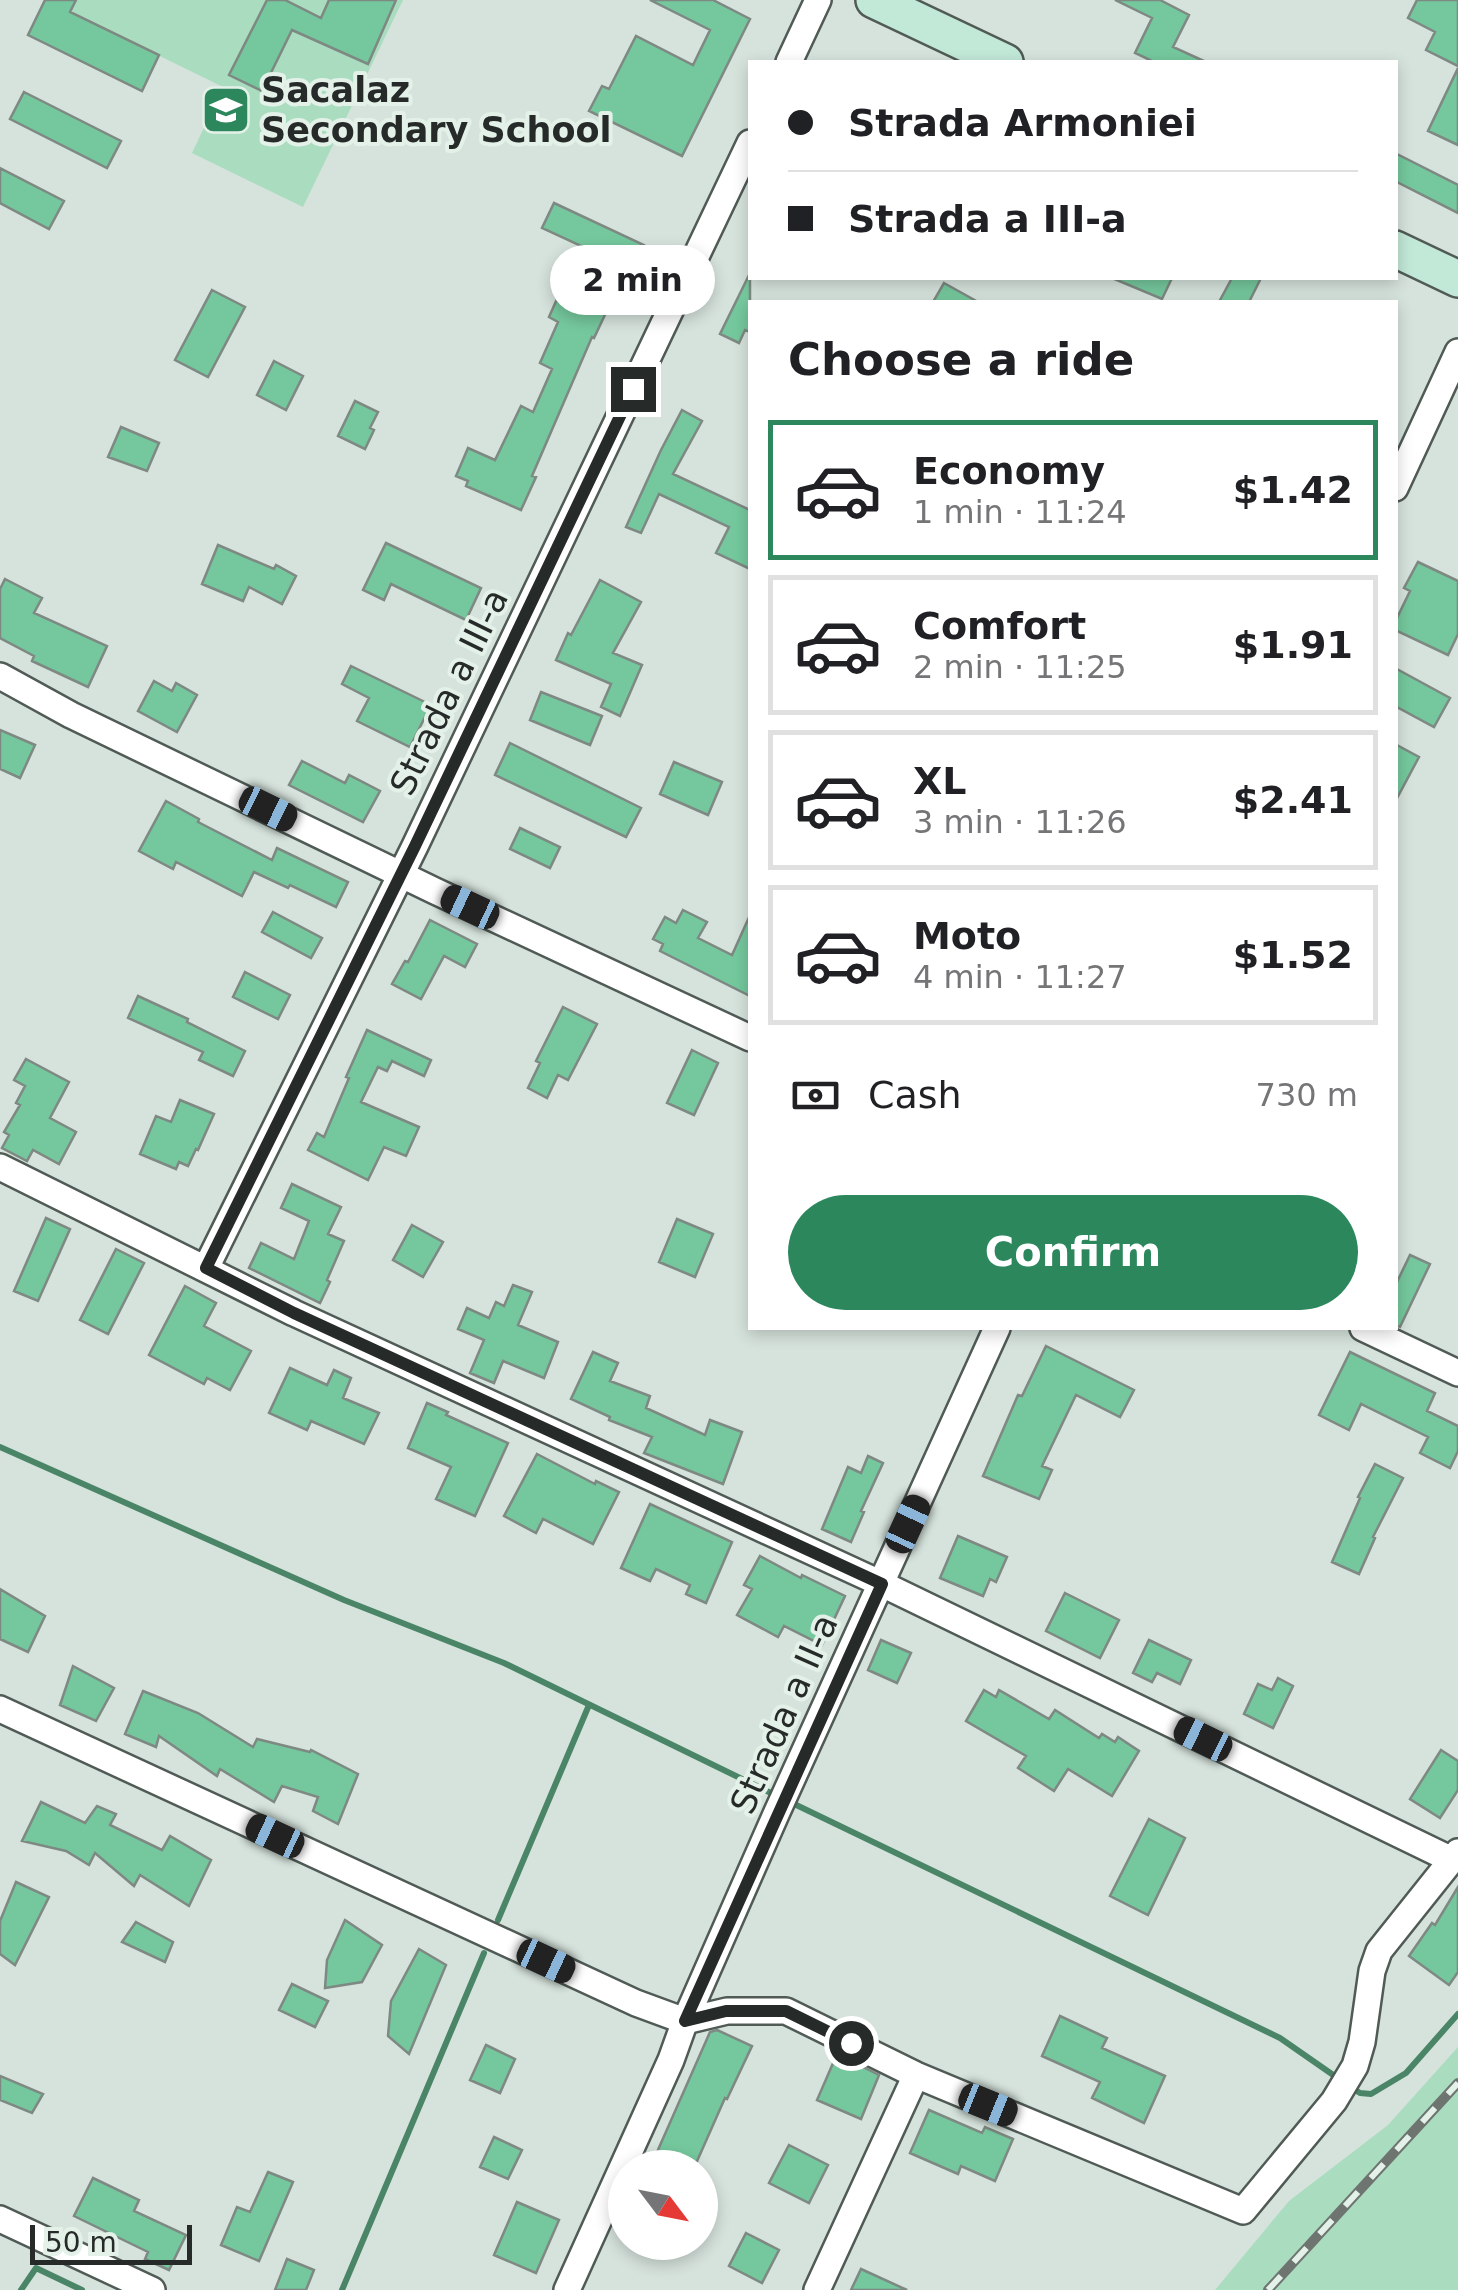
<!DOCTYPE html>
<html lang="en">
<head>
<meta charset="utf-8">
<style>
  :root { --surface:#fff; --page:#f6f6f6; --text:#202124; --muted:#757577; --line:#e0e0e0; --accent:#2c875d }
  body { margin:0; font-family:"DejaVu Sans",sans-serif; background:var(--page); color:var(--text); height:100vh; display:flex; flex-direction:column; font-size:38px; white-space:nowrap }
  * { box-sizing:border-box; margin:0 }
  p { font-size:32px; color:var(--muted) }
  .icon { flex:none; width:55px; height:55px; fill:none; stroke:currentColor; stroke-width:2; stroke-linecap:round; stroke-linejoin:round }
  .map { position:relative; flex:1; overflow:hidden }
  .drawer { position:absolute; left:748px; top:300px; width:650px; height:1030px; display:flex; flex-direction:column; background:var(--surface); border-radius:0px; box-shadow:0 5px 15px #0003 }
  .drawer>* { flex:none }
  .guide { position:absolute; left:748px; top:60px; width:650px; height:220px; border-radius:0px; box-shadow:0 5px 15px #0003; display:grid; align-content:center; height:220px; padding:0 40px; background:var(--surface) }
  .needle { width:65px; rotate:122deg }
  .fabs { position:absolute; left:608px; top:2150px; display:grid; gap:20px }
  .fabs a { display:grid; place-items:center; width:110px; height:110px; border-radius:50%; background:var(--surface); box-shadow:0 5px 15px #0003; font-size:50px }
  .scale { position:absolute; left:30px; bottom:25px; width:162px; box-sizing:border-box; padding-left:10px; border:5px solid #262a28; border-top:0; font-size:28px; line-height:35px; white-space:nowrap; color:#262a28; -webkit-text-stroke:8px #e3f1e9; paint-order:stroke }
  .end { position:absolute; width:45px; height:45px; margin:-22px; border:12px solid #262a28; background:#fff; box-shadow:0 0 0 5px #fff }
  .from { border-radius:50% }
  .bubble { position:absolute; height:70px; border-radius:35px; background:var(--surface); box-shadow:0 5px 15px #0003; font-size:32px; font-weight:700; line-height:70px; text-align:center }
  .car { position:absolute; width:30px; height:60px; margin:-30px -15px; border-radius:12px; box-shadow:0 0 8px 2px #0007; background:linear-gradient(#222 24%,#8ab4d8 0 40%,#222 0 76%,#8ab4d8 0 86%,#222 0) }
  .guide b { display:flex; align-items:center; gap:35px; height:95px; font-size:38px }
  .guide b+b { border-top:2px solid var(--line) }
  .guide i { width:25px; height:25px; background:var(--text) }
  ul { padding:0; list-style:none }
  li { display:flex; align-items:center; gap:30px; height:140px; margin:0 20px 15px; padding:0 20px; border:5px solid var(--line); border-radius:0px }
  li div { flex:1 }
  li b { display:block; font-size:38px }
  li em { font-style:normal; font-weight:700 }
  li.selected { border-color:var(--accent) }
  li>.icon { width:90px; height:90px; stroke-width:1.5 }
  h2 { padding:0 40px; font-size:45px; line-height:120px }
  .pay { display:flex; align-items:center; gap:25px; height:110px; padding:0 40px; font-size:38px }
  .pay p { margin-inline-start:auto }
  .button { display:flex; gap:20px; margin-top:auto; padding:20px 40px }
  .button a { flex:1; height:115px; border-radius:60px; background:var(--accent); color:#fff; font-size:40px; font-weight:700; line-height:115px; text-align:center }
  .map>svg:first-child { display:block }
  .green { fill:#aadcbf }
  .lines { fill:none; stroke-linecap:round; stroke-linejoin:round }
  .stream { stroke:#4a8567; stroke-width:6 }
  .building { fill:#75c89d; stroke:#7d8982; stroke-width:2.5 }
  .minor-casing { stroke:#505b55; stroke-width:30 }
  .secondary-casing { stroke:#505b55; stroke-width:40 }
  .minor { stroke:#fff; stroke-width:25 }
  .secondary { stroke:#c2e8d8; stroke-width:35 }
  .rail-casing { stroke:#6e7571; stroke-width:10 }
  .rail { stroke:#e3f1e9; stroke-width:6; stroke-dasharray:19; stroke-linecap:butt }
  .route { stroke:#262a28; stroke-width:12 }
  .labels { text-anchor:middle; stroke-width:8; stroke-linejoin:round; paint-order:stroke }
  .poi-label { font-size:35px; font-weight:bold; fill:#262a28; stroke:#e3f1e9; text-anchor:start }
  .street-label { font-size:35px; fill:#262a28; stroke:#e3f1e9 }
</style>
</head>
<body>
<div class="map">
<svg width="1458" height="2290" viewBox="0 0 1458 2290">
  <rect width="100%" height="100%" fill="#d6e3dc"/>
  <path class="green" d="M76 0H267L229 75 262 91 302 9 285 0H403L303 207 192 153 223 87 70 12Z
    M1458 2047V2290H1215L1289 2201 1388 2125Z"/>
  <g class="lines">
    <path class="stream" d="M0 1447 344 1600 504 1663 777 1796
      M788 1801 1280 2038 1339 2079
      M498 1920 589 1705
      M1349 2086 1360 2093 1371 2094 1406 2073 1458 2014
      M21 2290 36 2268 82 2290
      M342 2290 484 1953"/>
  </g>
  <path class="building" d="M45 0H76L70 12 159 55 142 91 28 35Z
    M267 0H285L321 18 329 0H396L368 64 292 30 262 91 229 75Z
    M650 0H713L750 19 682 156 589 111 602 86 609 89 636 36 693 65 710 30Z
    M1115 0H1160L1189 15 1173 47 1206 62H1154L1135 53 1152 18Z
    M1417 0H1458V66L1426 50 1435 32 1408 18Z
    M1458 68V145L1428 131Z
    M24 92 121 141 107 168 10 119Z
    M1395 153 1458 185V213L1395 181Z
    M0 168 64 201 49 229 0 203Z
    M554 203 644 245 633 270 542 228Z
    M750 273V332L745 330 739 343 720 334Z
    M1112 278H1172L1162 299Z
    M1232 278H1261L1249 302H1219Z
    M944 283 978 302H933Z
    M212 290 245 307 208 377 175 360Z
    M561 290 591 304 594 296 610 304 594 338 592 337 532 476 536 477 521 510 466 486 468 481 456 476 468 448 495 460 521 406 533 412 552 369 540 363 558 322 549 317Z
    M274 361 303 376 286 410 257 395Z
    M355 401 378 412 370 428 374 430 365 449 338 436Z
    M682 410 702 421 673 474 750 510V569L716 553 729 527 659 494 641 533 626 527 661 450Z
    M121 427 159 443 147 471 108 457Z
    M386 543 481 588 466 620 391 584 384 600 363 590Z
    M218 545 274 569 276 565 296 576 282 604 249 587 243 601 202 584Z
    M1418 562 1458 581V634L1448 655 1395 630V622L1410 591 1404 588Z
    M5 579 42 598 34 613 107 646 88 687 32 661 34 656 0 638V589Z
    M600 580 641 602 613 653 642 665 620 716 601 707 611 684 556 660 568 633 571 635Z
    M351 666 431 705 410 747 357 721 369 698 342 684Z
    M1395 668 1450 698 1434 727 1395 706Z
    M154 681 172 691 176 683 197 695 177 732 138 711Z
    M541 692 602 716 590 745 530 720Z
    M0 730 35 745 20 778 0 769Z
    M510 743 641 808 626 837 495 775Z
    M1395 744 1419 757 1395 802Z
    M302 761 345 783 349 775 380 791 363 822 289 785Z
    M674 762 722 782 708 815 660 794Z
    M166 801 199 819 198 822 272 860 277 848 348 882 336 907 290 885 288 888 254 872 242 896 176 862 173 869 139 851Z
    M520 828 560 847 550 868 510 849Z
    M683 910 707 922 698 938 732 955 750 915V996L660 951 663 944 653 939 665 917 676 923Z
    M273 912 322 938 311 958 262 932Z
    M430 920 477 944 465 967 444 956 421 999 392 984 405 961 408 962Z
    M245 972 290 995 278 1019 233 997Z
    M138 996 188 1019 187 1022 245 1051 233 1076 199 1060 203 1052 128 1018Z
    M563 1007 597 1024 568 1080 558 1075 547 1098 528 1088 540 1063 536 1061Z
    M367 1030 431 1060 424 1076 392 1061 387 1071 378 1067 361 1102 419 1127 406 1156 384 1147 368 1180 308 1150 317 1133 324 1137 349 1078 346 1077Z
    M692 1050 718 1063 694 1115 667 1103Z
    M26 1059 69 1082 50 1118 76 1132 59 1164 33 1150 27 1161 2 1148 9 1135 4 1132 20 1105 16 1103 25 1086 14 1080Z
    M180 1100 214 1114 198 1150 196 1149 188 1166 179 1162 176 1169 140 1154 156 1116 171 1122Z
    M292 1184 341 1207 328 1234 344 1241 327 1280 330 1282 320 1303 249 1268 261 1243 294 1259 309 1221 281 1208Z
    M46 1218 70 1229 38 1301 14 1291Z
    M677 1219 713 1234 695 1277 659 1262Z
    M412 1225 443 1242 423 1277 393 1260Z
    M116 1249 144 1263 108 1334 80 1320Z
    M1410 1255 1430 1264 1400 1327 1395 1325V1286Z
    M513 1285 532 1292 518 1325 558 1342 544 1378 503 1361 494 1383 470 1373 484 1340 458 1329 467 1308 489 1318 496 1302 504 1306Z
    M185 1286 216 1303 204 1326 251 1351 230 1390 207 1378 204 1384 149 1355Z
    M1046 1346 1134 1390 1120 1417 1076 1395 1042 1466 1052 1470 1039 1499 983 1476 1018 1395 1022 1396Z
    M593 1352 618 1363 610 1381 650 1396 646 1408 705 1435 710 1420 742 1432 723 1484 644 1453 652 1437 609 1420 610 1417 571 1399Z
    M1350 1352 1435 1393 1427 1411 1458 1426V1451L1450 1468 1420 1453 1428 1437 1361 1404 1349 1430 1319 1415Z
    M290 1368 327 1385 334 1370 351 1378 343 1398 379 1413 364 1444 311 1421 307 1430 269 1413Z
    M427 1403 448 1412 446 1415 508 1443 475 1516 436 1499 451 1467 408 1448Z
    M537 1454 595 1484 596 1481 619 1492 593 1544 543 1519 536 1533 504 1516Z
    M868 1456 883 1463 861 1511 864 1512 851 1542 822 1529 848 1467 861 1473Z
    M1375 1464 1403 1478 1373 1537 1375 1538 1359 1574 1332 1562 1360 1498 1358 1497Z
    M650 1504 732 1542 706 1603 686 1594 690 1585 656 1569 650 1581 621 1568Z
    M958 1536 1007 1557 996 1582 990 1579 983 1596 940 1578Z
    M760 1556 801 1578 802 1575 845 1596 822 1645 784 1626 778 1637 737 1615 752 1589 744 1585Z
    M0 1589 45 1616 28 1652 0 1639Z
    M1065 1593 1119 1620 1100 1658 1046 1631Z
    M881 1640 911 1653 897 1683 868 1670Z
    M1149 1640 1191 1660 1180 1684 1157 1673 1152 1682 1133 1673Z
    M73 1666 114 1688 96 1721 60 1705Z
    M1278 1678 1293 1686 1273 1728 1244 1714 1258 1684 1272 1690Z
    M984 1690 996 1697 999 1690 1049 1719 1055 1710 1099 1738 1102 1734 1115 1742 1118 1737 1139 1751 1112 1796 1068 1769 1054 1791 1018 1768 1026 1756 966 1721Z
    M143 1691 198 1713 253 1747 257 1739 310 1752 311 1750 358 1774 338 1824 313 1811 318 1797 282 1786 274 1802 220 1769 217 1776 159 1736 156 1747 125 1734Z
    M1441 1750 1458 1761V1790L1440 1818 1410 1799Z
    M41 1802 85 1823 97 1806 116 1814 110 1825 162 1850 170 1836 211 1860 189 1906 140 1875 134 1886 95 1853 89 1865 66 1851 22 1841Z
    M1149 1819 1185 1838 1148 1915 1110 1896Z
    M16 1882 49 1897 15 1965 0 1954V1921Z
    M1458 1887V1972L1449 1985 1409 1956 1432 1923 1435 1925Z
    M345 1920 382 1945 362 1982 325 1988 327 1960Z
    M136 1922 173 1942 165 1962 122 1942Z
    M419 1949 446 1965 409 2054 388 2036 391 2001Z
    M292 1984 328 2001 315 2027 279 2010Z
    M1060 2016 1107 2038 1102 2048 1165 2076 1144 2123 1092 2098 1100 2082 1042 2056Z
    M717 2030 752 2046 727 2099 725 2098 694 2168H650L710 2032Z
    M486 2045 515 2059 500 2093 470 2080Z
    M837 2054 879 2075 861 2119 817 2100Z
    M0 2076 43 2094 32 2113 0 2100Z
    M929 2110 982 2133 985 2127 1013 2139 995 2181 961 2166 958 2174 910 2153Z
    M494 2137 522 2150 508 2179 480 2167Z
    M789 2145 828 2165 809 2203 769 2183Z
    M268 2172 293 2182 259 2261 221 2245 237 2207 250 2212Z
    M93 2178 139 2200 134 2211 186 2235 169 2270 145 2259 148 2252 74 2216Z
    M517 2202 559 2220 536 2273 494 2255Z
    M746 2233 779 2250 762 2283 729 2266Z
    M287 2259 314 2270 306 2290H275Z
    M861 2269 907 2290H851Z"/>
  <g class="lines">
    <g class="minor-casing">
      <path id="minor" d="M789 62 818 0
        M1395 488 1458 352
        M0 676 71 715 435 891 750 1038
        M0 1167 294 1313 882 1584 1452 1860
        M206 1268 415 846 750 143
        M1363 1328 1458 1373
        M0 1709 636 2003 685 2021 727 2011H786L916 2075 1243 2211 1334 2101 1355 2066 1362 2042 1372 1971 1379 1951 1458 1852
        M0 2219 152 2290
        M567 2290 671 2060 685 2021 777 1812 997 1328
        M817 2290 916 2075"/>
    </g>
    <g class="secondary-casing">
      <path id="secondary" d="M874 0 1005 62
        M1395 249 1458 279"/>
    </g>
    <use href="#minor" class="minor"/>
    <use href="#secondary" class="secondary"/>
    <g class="rail-casing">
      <path id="rail" d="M1268 2290 1458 2083"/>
    </g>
    <use href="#rail" class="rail"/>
  </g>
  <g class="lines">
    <path class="route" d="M633 389 415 846 206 1268 294 1313 882 1584 685 2021 726 2011H786L851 2043"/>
  </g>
  <defs>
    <g id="school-square" transform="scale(2.5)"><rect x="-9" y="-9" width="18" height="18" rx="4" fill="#2c875d" stroke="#e3f1e9"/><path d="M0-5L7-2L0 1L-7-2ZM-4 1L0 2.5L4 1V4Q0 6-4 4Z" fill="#fff"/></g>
  </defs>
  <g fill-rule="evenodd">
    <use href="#school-square" x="226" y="110"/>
  </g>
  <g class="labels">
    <g class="poi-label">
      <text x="261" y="102">Sacalaz<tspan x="261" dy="40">Secondary School</tspan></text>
    </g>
    <g class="street-label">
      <text transform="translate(449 692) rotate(-64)" y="12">Strada a III-a</text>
      <text transform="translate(784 1714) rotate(-66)" y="12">Strada a II-a</text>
    </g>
  </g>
</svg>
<div class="fabs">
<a><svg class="needle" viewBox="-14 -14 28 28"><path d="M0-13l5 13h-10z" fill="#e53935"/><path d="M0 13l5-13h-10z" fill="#757577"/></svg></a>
</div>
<div class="scale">50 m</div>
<i class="end from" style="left:851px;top:2043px"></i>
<i class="end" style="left:633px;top:389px"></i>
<div class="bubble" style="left:550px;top:245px;width:165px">2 min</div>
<i class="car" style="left:268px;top:809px;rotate:116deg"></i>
<i class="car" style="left:470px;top:907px;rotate:295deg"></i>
<i class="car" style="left:908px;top:1524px;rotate:25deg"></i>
<i class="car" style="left:1203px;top:1739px;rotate:296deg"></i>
<i class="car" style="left:275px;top:1836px;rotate:295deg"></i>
<i class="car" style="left:546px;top:1961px;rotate:115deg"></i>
<i class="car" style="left:988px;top:2105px;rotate:112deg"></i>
<div class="guide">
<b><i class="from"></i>Strada Armoniei</b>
<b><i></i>Strada a III-a</b>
</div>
<section class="drawer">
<h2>Choose a ride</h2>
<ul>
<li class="selected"><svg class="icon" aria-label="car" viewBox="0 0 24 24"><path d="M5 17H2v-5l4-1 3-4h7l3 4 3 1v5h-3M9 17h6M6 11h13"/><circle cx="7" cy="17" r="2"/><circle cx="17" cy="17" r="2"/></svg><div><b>Economy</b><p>1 min · 11:24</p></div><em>$1.42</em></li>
<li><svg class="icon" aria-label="car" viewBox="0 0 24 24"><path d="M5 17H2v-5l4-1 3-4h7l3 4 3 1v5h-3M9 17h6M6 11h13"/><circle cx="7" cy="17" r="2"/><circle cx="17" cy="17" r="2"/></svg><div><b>Comfort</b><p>2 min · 11:25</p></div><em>$1.91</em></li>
<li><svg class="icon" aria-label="car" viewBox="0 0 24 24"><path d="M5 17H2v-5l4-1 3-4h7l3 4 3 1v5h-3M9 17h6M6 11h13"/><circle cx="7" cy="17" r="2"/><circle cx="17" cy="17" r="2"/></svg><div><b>XL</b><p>3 min · 11:26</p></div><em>$2.41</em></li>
<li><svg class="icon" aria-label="car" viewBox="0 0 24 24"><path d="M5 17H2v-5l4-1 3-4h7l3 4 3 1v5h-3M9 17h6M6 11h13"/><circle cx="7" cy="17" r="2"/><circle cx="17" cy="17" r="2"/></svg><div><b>Moto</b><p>4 min · 11:27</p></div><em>$1.52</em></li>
</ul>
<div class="pay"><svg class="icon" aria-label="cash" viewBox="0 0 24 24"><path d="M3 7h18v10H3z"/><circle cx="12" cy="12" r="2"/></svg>Cash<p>730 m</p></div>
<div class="button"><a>Confirm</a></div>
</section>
</div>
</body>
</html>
